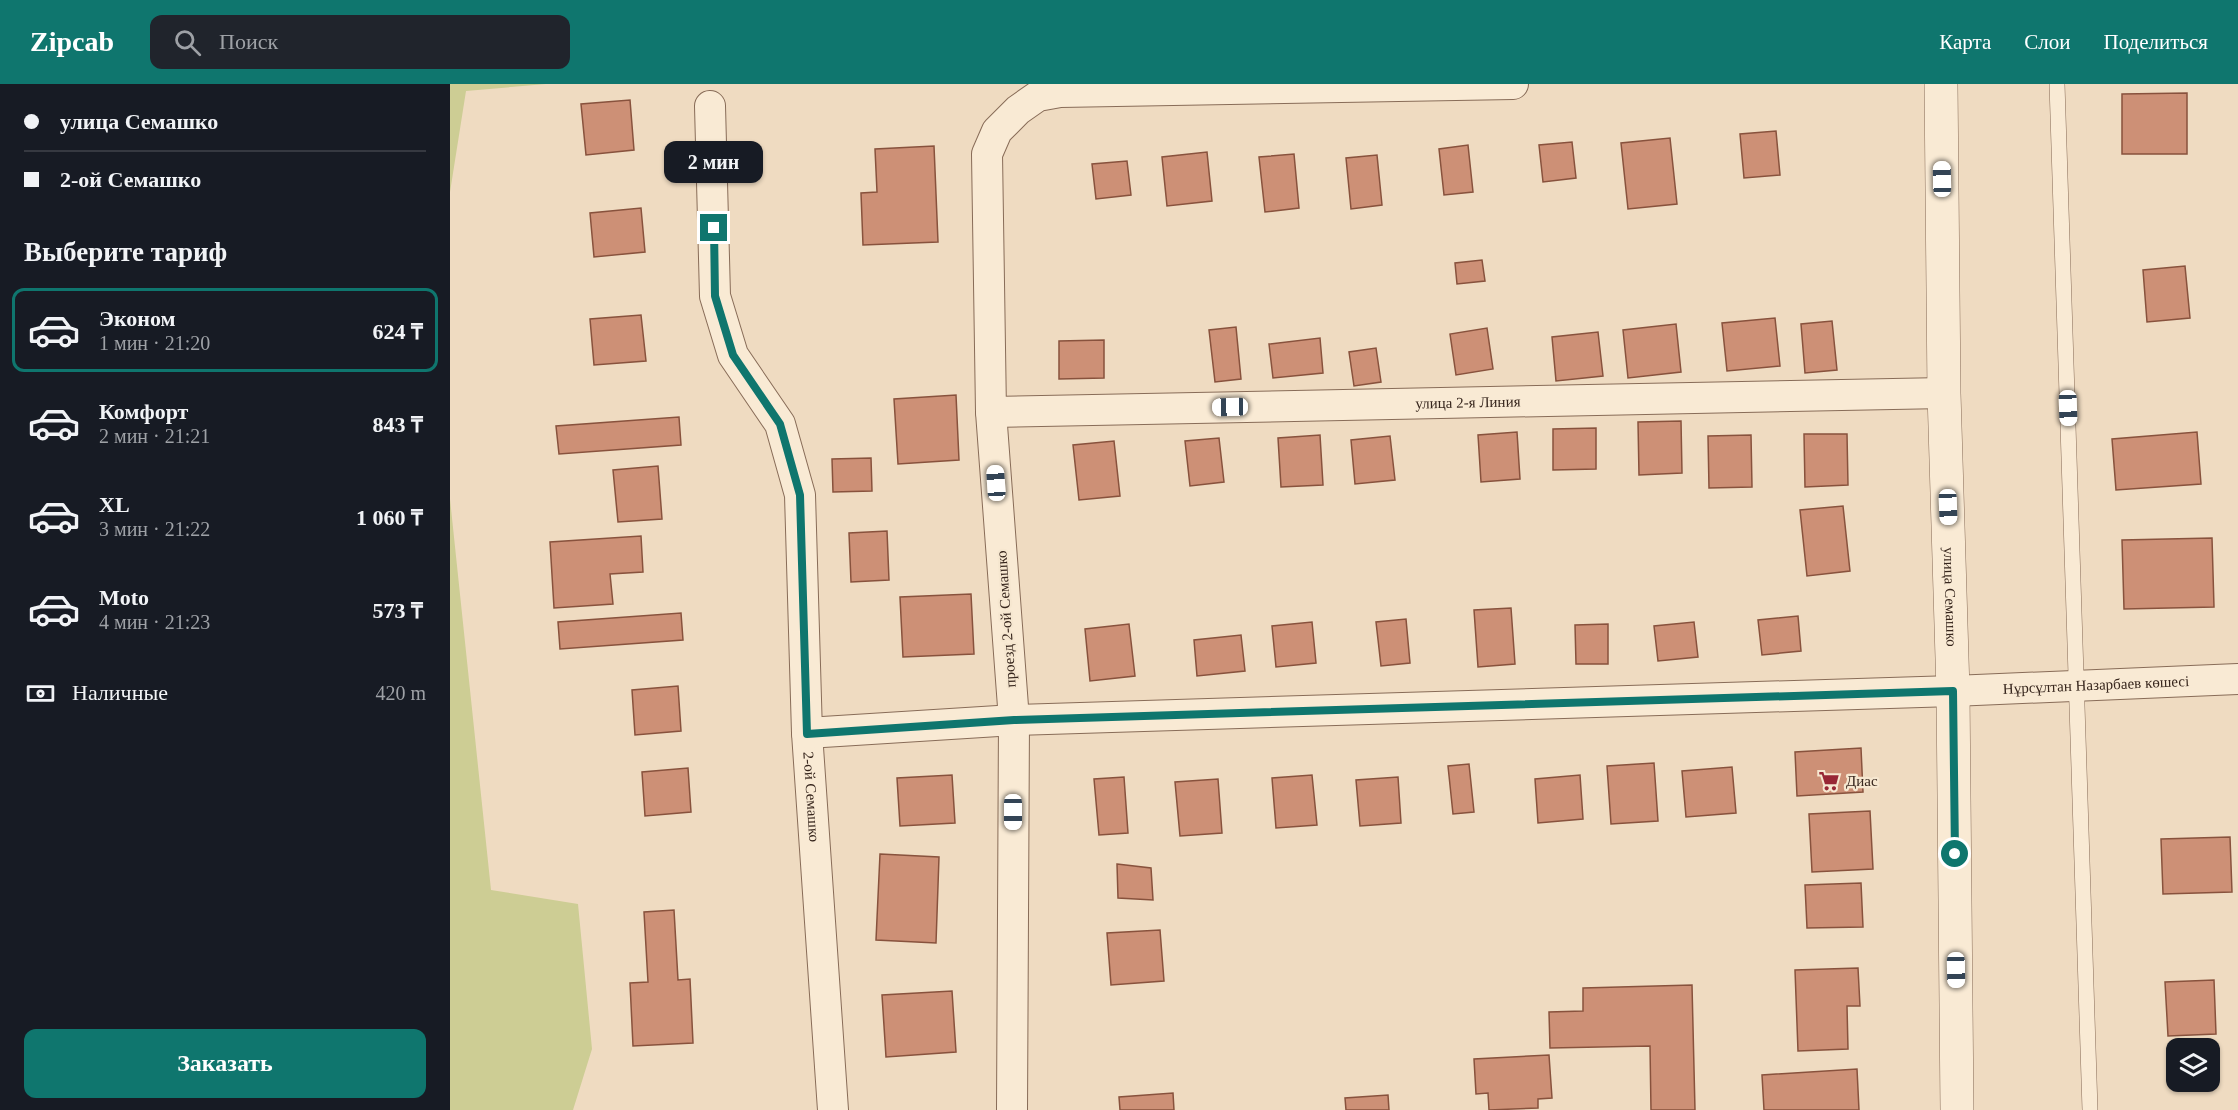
<!DOCTYPE html>
<html lang="ru">
<head>
<meta charset="utf-8">
<style>
  :root { --surface:#171b24; --page:#20242c; --text:#f1f3f6; --muted:#9ea1a6; --line:#363941; --accent:#0f766e }
  body { margin:0; font-family:Georgia,serif; background:var(--page); color:var(--text); height:100vh; display:flex; flex-direction:column; font-size:22px; white-space:nowrap }
  * { box-sizing:border-box; margin:0 }
  p { font-size:20px; color:var(--muted) }
  .icon { flex:none; width:33px; height:33px; fill:none; stroke:currentColor; stroke-width:2; stroke-linecap:round; stroke-linejoin:round }
  .map { position:relative; flex:1; overflow:hidden }
  .details { display:flex; flex-direction:column; background:var(--surface); width:450px }
  .details>* { flex:none }
  .banner { display:grid; align-content:center; height:132px; padding:0 24px; background:var(--surface) }
  .fabs { position:absolute; left:1716px; top:954px; display:grid; gap:12px }
  .fabs a { display:grid; place-items:center; width:54px; height:54px; border-radius:12px; background:var(--surface); box-shadow:0 2px 4px #0004; font-size:30px }
  .end { position:absolute; width:27px; height:27px; margin:-14px; border:8px solid #0f766e; background:#fff; box-shadow:0 0 0 3px #fff }
  .from { border-radius:50% }
  .bubble { position:absolute; height:42px; border-radius:12px; background:var(--surface); box-shadow:0 2px 4px #0004; font-size:20px; font-weight:700; line-height:42px; text-align:center }
  .car { position:absolute; width:18px; height:36px; margin:-18px -9px; border-radius:8px; box-shadow:0 0 4px 2px #0007; background:linear-gradient(#fff 24%,#345 0 40%,#fff 0 76%,#345 0 86%,#fff 0) }
  .banner b { display:flex; align-items:center; gap:21px; height:57px; font-size:22px }
  .banner b+b { border-top:2px solid var(--line) }
  .banner i { width:15px; height:15px; background:var(--text) }
  ul { padding:0; list-style:none }
  li { display:flex; align-items:center; gap:18px; height:84px; margin:0 12px 9px; padding:0 12px; border:3px solid transparent; border-radius:12px }
  li div { flex:1 }
  li b { display:block; font-size:22px }
  li em { font-style:normal; font-weight:700 }
  li.selected { border-color:var(--accent) }
  li>.icon { width:54px; height:54px; stroke-width:1.5 }
  h2 { padding:0 24px; font-size:27px; line-height:72px }
  .pay { display:flex; align-items:center; gap:15px; height:66px; padding:0 24px; font-size:22px }
  .pay p { margin-inline-start:auto }
  .action { display:flex; gap:12px; margin-top:auto; padding:12px 24px }
  .action a { flex:1; height:69px; border-radius:12px; background:var(--accent); color:#fff; font-size:24px; font-weight:700; line-height:69px; text-align:center }
  header { display:flex; align-items:center; gap:36px; box-sizing:border-box; height:84px; padding:0 30px; background:var(--accent); color:#fff }
  header strong { font-size:28px }
  nav { display:flex; gap:33px; margin-inline-start:auto; font-size:21px }
  .search { width:420px; height:54px; background:var(--page); display:flex; align-items:center; gap:15px; box-sizing:border-box; padding:0 21px; border-radius:12px; color:var(--muted); font-size:22px }
  main { display:flex; flex:1; min-height:0 }
  .map>svg:first-child { display:block }
  .green { fill:#cdcd94 }
  .building { fill:#cd9076; stroke:#88523d; stroke-width:1.5 }
  .lines { fill:none; stroke-linecap:round; stroke-linejoin:round }
  .service-casing { stroke:#886c58; stroke-width:16 }
  .minor-casing { stroke:#886c58; stroke-width:32 }
  .tertiary-casing { stroke:#886c58; stroke-width:34 }
  .service { stroke:#f9ead4; stroke-width:15 }
  .minor { stroke:#f9ead4; stroke-width:30 }
  .tertiary { stroke:#f9ead4; stroke-width:33 }
  .route { stroke:#0f766e; stroke-width:8 }
  .labels { text-anchor:middle; stroke-width:4.5; stroke-linejoin:round; paint-order:stroke }
  .street-label { font-size:15px; fill:#37261d; stroke:#f6e7d0 }
  .poi-label { font-size:15px; fill:#37261d; stroke:#f6e7d0; text-anchor:start }
</style>
</head>
<body>
<header>
<strong>Zipcab</strong>
<div class="search"><svg class="icon" aria-label="search" viewBox="0 0 24 24"><circle cx="10" cy="10" r="6"/><path d="M15 15l6 6"/></svg>Поиск</div>
<nav><a>Карта</a><a>Слои</a><a>Поделиться</a></nav>
</header>
<main>
<section class="details">
<div class="banner">
<b><i class="from"></i>улица Семашко</b>
<b><i></i>2-ой Семашко</b>
</div>
<h2>Выберите тариф</h2>
<ul>
<li class="selected"><svg class="icon" aria-label="car" viewBox="0 0 24 24"><path d="M5 17H2v-5l4-1 3-4h7l3 4 3 1v5h-3M9 17h6M6 11h13"/><circle cx="7" cy="17" r="2"/><circle cx="17" cy="17" r="2"/></svg><div><b>Эконом</b><p>1 мин · 21:20</p></div><em>624 ₸</em></li>
<li><svg class="icon" aria-label="car" viewBox="0 0 24 24"><path d="M5 17H2v-5l4-1 3-4h7l3 4 3 1v5h-3M9 17h6M6 11h13"/><circle cx="7" cy="17" r="2"/><circle cx="17" cy="17" r="2"/></svg><div><b>Комфорт</b><p>2 мин · 21:21</p></div><em>843 ₸</em></li>
<li><svg class="icon" aria-label="car" viewBox="0 0 24 24"><path d="M5 17H2v-5l4-1 3-4h7l3 4 3 1v5h-3M9 17h6M6 11h13"/><circle cx="7" cy="17" r="2"/><circle cx="17" cy="17" r="2"/></svg><div><b>XL</b><p>3 мин · 21:22</p></div><em>1 060 ₸</em></li>
<li><svg class="icon" aria-label="car" viewBox="0 0 24 24"><path d="M5 17H2v-5l4-1 3-4h7l3 4 3 1v5h-3M9 17h6M6 11h13"/><circle cx="7" cy="17" r="2"/><circle cx="17" cy="17" r="2"/></svg><div><b>Moto</b><p>4 мин · 21:23</p></div><em>573 ₸</em></li>
</ul>
<div class="pay"><svg class="icon" aria-label="cash" viewBox="0 0 24 24"><path d="M3 7h18v10H3z"/><circle cx="12" cy="12" r="2"/></svg>Наличные<p>420 m</p></div>
<div class="action"><a>Заказать</a></div>
</section>
<div class="map">
<svg width="1788" height="1026" viewBox="0 0 1788 1026">
  <rect width="100%" height="100%" fill="#efdbc1"/>
  <path class="green" d="M0 0H96L16 7 0 108Z
    M0 415 41 806 128 820 142 965 123 1026H0Z"/>
  <path class="building" d="M1737 9V70H1672V10Z
    M180 16 184 66 136 71 131 20Z
    M1326 47 1330 91 1294 94 1290 50Z
    M1220 54 1227 120 1178 125 1171 59Z
    M1122 58 1126 94 1093 98 1089 61Z
    M1018 61 1023 108 994 111 989 65Z
    M484 62 488 158 413 161 411 109 427 108 425 65Z
    M757 68 762 117 717 122 712 73Z
    M844 70 849 124 815 128 809 73Z
    M927 71 932 121 901 125 896 74Z
    M677 77 681 111 646 115 642 80Z
    M191 124 195 168 144 173 140 129Z
    M1032 176 1035 197 1007 200 1005 179Z
    M1735 182 1740 234 1697 238 1693 186Z
    M191 231 196 277 144 281 140 235Z
    M1325 234 1330 282 1277 287 1272 239Z
    M1382 237 1387 286 1355 289 1351 240Z
    M1226 240 1231 288 1178 294 1173 246Z
    M786 243 791 295 765 298 759 246Z
    M1037 244 1043 285 1006 291 1000 250Z
    M1148 248 1153 292 1106 297 1102 253Z
    M870 254 873 289 823 294 819 260Z
    M654 256V294L609 295V257Z
    M926 264 931 298 904 302 899 268Z
    M506 311 509 376 448 380 444 315Z
    M229 333 231 361 109 370 106 342Z
    M1231 337 1232 389 1189 391 1188 338Z
    M1146 344V385L1103 386V345Z
    M1067 348 1070 395 1031 398 1028 351Z
    M1747 348 1751 400 1666 406 1662 355Z
    M1354 350H1397L1398 401 1355 403Z
    M870 351 873 401 831 403 828 354Z
    M1301 351 1302 403 1259 404 1258 352Z
    M940 352 945 396 905 400 901 356Z
    M769 354 774 398 740 402 735 357Z
    M664 357 670 412 629 416 623 361Z
    M421 374 422 407 383 408 382 375Z
    M208 382 212 435 168 438 163 386Z
    M1393 422 1400 487 1357 492 1350 426Z
    M437 447 439 496 401 498 399 449Z
    M191 452 193 488 160 490 163 520 104 524 100 458Z
    M1762 454 1764 523 1674 525 1672 456Z
    M521 510 524 570 453 573 450 513Z
    M1061 524 1065 580 1028 583 1024 526Z
    M231 529 233 556 110 565 108 538Z
    M1348 532 1351 567 1312 571 1308 536Z
    M956 535 960 579 931 582 926 538Z
    M862 538 866 579 826 583 822 542Z
    M1244 538 1248 573 1208 577 1204 542Z
    M679 540 685 592 640 597 635 545Z
    M1158 540V580H1126L1125 541Z
    M791 551 795 587 747 592 744 556Z
    M228 602 231 647 185 651 182 606Z
    M1411 664 1413 708 1347 712 1345 668Z
    M1204 679 1208 737 1161 740 1157 682Z
    M1019 680 1024 728 1003 730 998 682Z
    M1282 683 1286 729 1236 733 1232 687Z
    M238 684 241 728 195 732 192 688Z
    M502 691 505 739 450 742 447 694Z
    M862 691 867 741 826 744 822 694Z
    M1130 691 1133 735 1088 739 1085 695Z
    M674 693 678 749 649 751 644 695Z
    M948 693 951 739 910 742 906 696Z
    M768 695 772 749 730 752 725 698Z
    M1420 727 1423 785 1362 788 1359 730Z
    M1780 753 1782 808 1713 810 1711 755Z
    M430 770 489 773 486 859 426 856Z
    M667 780 701 784 703 816 668 814Z
    M1411 799 1413 843 1357 844 1355 801Z
    M224 826 228 896 240 895 243 959 183 962 180 899 198 898 194 828Z
    M710 846 714 897 661 901 657 849Z
    M1408 884 1410 922H1397L1398 965 1348 967 1345 886Z
    M1764 896 1766 950 1718 952 1715 898Z
    M1242 901 1245 1026H1201L1200 962 1100 964 1099 928 1133 927V904Z
    M502 907 506 968 436 973 432 911Z
    M1099 971 1102 1014 1088 1015V1024L1039 1026 1038 1009 1026 1010 1024 975Z
    M1407 985 1409 1026H1314L1312 991Z
    M723 1009 724 1026H670L669 1013Z
    M938 1011 939 1026H896L895 1014Z"/>
  <g class="lines">
    <g class="service-casing">
      <path id="service" d="M1607 0 1640 1026"/>
    </g>
    <g class="minor-casing">
      <g id="minor">
        <path id="s1" d="M260 22 265 212 283 271 330 340 350 411 357 649 383 1026"/>
        <path id="s2" d="M541 328 1494 309"/>
        <path id="s3" d="M357 649 564 636 1503 607 1788 595"/>
        <path d="M562 1026 564 636 541 328 537 70 547 47 568 26 588 12 610 8 1063 0"/>
      </g>
    </g>
    <g class="tertiary-casing">
      <g id="tertiary">
        <path id="s4" d="M1491 0 1494 309 1503 607 1507 1026"/>
      </g>
    </g>
    <use href="#service" class="service"/>
    <use href="#minor" class="minor"/>
    <use href="#tertiary" class="tertiary"/>
  </g>
  <g class="lines">
    <path class="route" d="M264 144 265 212 283 271 330 340 350 411 357 650 564 636 1503 607 1505 770"/>
  </g>
  <defs>
    <g id="supermarket-bare" transform="scale(1.62)"><path d="M-6-5.5h2.5l.6 2H6L4.5 2H-2.5L-4.4-4H-6ZM-1.5 3.2a1.3 1.3 0 1 0 .1 0ZM3 3.2a1.3 1.3 0 1 0 .1 0Z" fill="#982735" stroke="#f6e7d0" stroke-width="2.5" paint-order="stroke"/></g>
  </defs>
  <g fill-rule="evenodd">
    <use href="#supermarket-bare" x="1379" y="697"/>
  </g>
  <g class="labels">
    <g class="street-label">
      <text dy="5" stroke="none"><textPath href="#s2" startOffset="477">улица 2-я Линия</textPath></text>
      <text dy="5" stroke="none"><textPath href="#s4" startOffset="513">улица Семашко</textPath></text>
      <text transform="translate(556 535) rotate(-94)" y="5">проезд 2-ой Семашко</text>
      <text dy="5" stroke="none"><textPath href="#s3" startOffset="1290">Нұрсұлтан Назарбаев көшесі</textPath></text>
      <text dy="5" stroke="none"><textPath href="#s1" startOffset="711">2-ой Семашко</textPath></text>
    </g>
    <g class="poi-label">
      <text x="1396" y="702">Диас</text>
    </g>
  </g>
</svg>
<div class="fabs">
<a><svg class="icon" aria-label="layers" viewBox="0 0 24 24"><path d="M12 4l9 5-9 5-9-5zM3 14l9 5 9-5"/></svg></a>
</div>
<i class="end from" style="left:1505px;top:770px"></i>
<i class="end" style="left:264px;top:144px"></i>
<div class="bubble" style="left:214px;top:57px;width:99px">2 мин</div>
<i class="car" style="left:1492px;top:95px;rotate:359deg"></i>
<i class="car" style="left:780px;top:323px;rotate:269deg"></i>
<i class="car" style="left:1618px;top:324px;rotate:178deg"></i>
<i class="car" style="left:546px;top:399px;rotate:356deg"></i>
<i class="car" style="left:1498px;top:423px;rotate:178deg"></i>
<i class="car" style="left:563px;top:728px;rotate:180deg"></i>
<i class="car" style="left:1506px;top:886px;rotate:179deg"></i>
</div>
</main>
</body>
</html>
